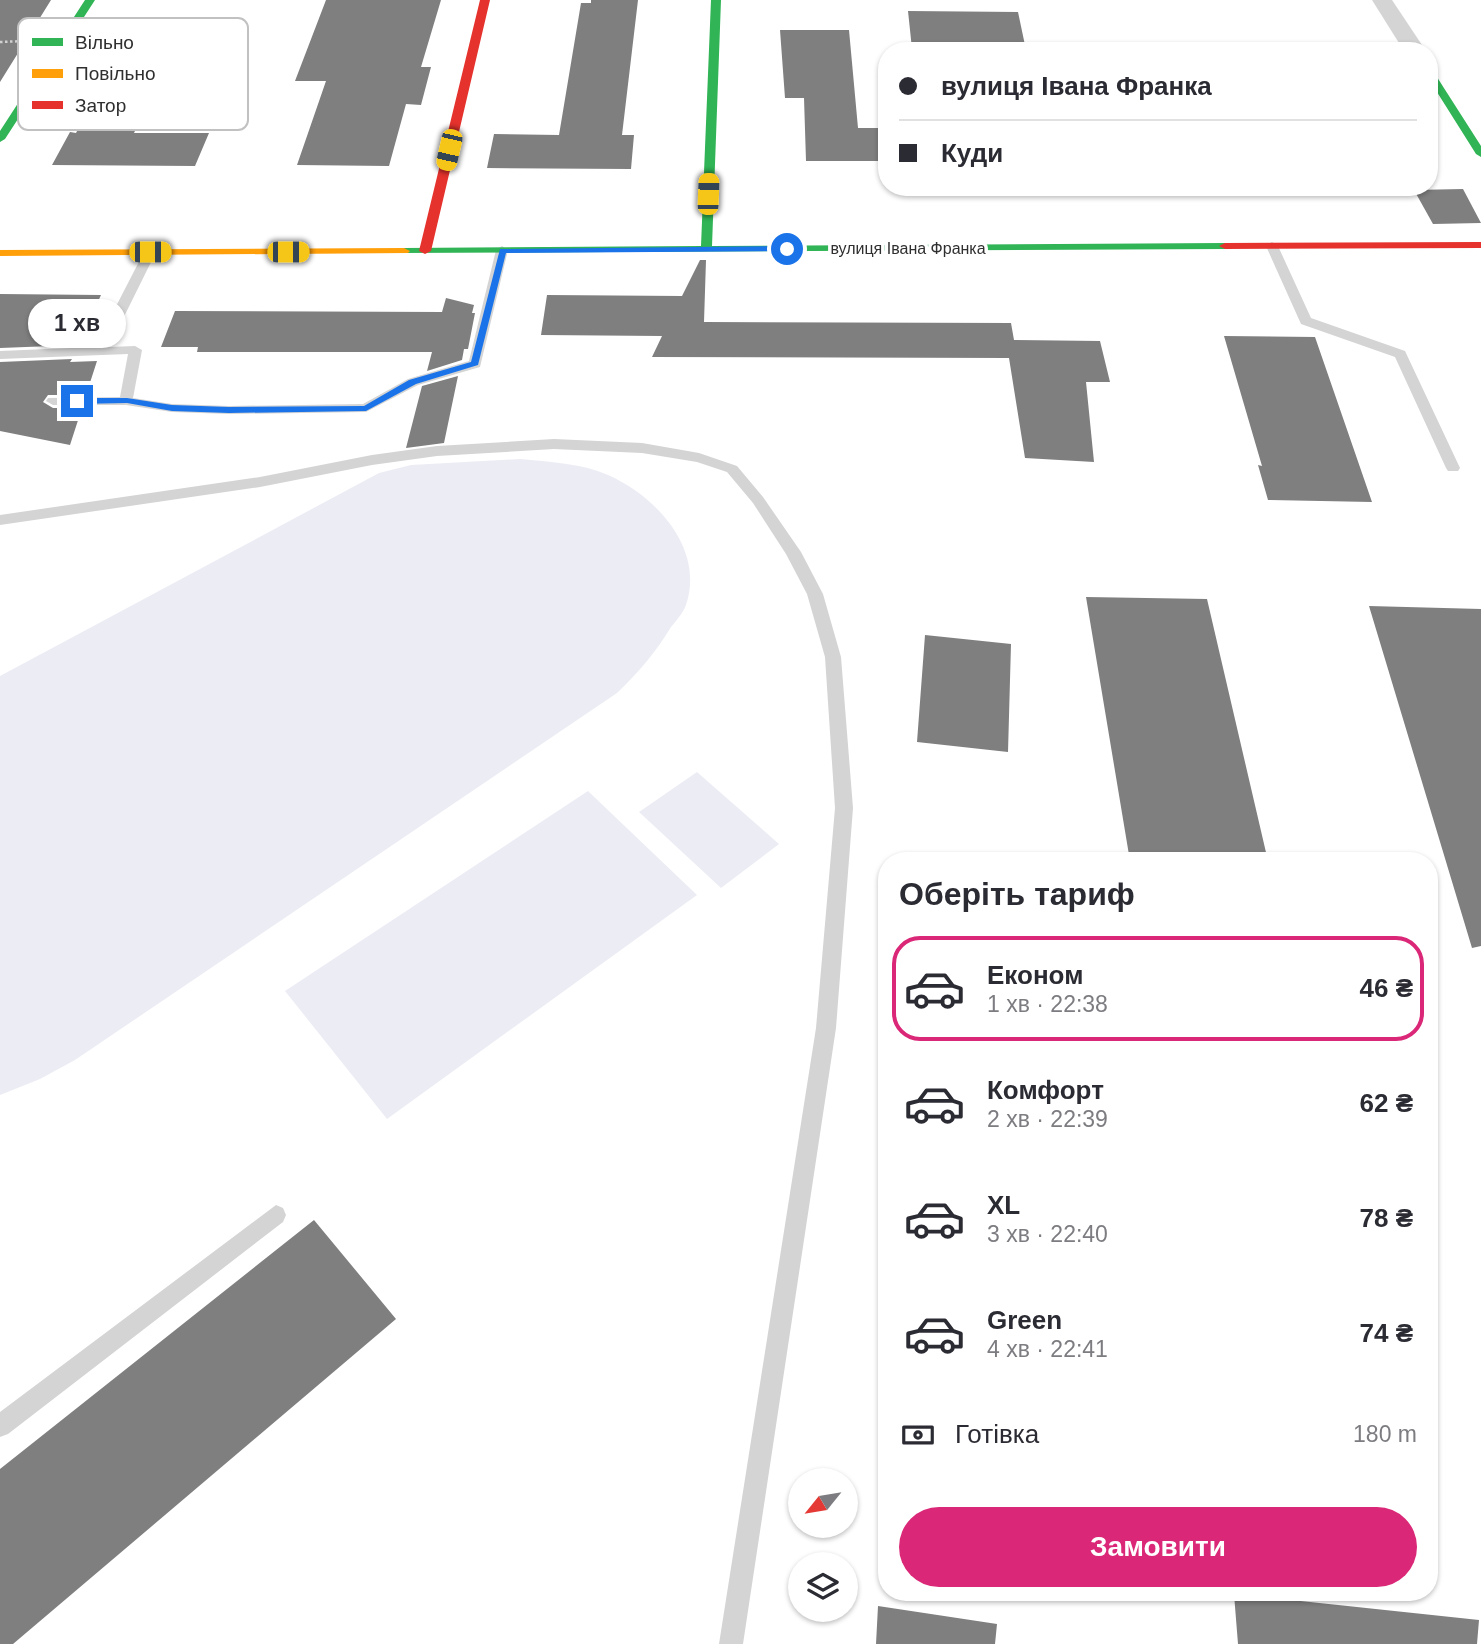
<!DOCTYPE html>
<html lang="uk">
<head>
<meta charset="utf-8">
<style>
  :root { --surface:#fff; --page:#f2f2f3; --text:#2b2b33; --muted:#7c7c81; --line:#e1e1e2; --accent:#db2777 }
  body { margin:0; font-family:Helvetica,sans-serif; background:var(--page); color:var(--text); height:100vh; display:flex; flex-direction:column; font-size:26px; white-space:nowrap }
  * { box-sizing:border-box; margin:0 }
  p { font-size:23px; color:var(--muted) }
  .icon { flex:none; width:38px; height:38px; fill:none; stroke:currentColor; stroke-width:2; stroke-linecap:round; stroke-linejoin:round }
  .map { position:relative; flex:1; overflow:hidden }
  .details { position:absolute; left:878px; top:852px; width:560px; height:749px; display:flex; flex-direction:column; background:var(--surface); border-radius:28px; box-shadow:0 2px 5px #0004 }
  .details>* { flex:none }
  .hud { position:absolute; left:878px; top:42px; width:560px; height:154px; border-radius:28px; box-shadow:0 2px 5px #0004; display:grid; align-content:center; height:154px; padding:0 21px; background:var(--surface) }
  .needle { width:46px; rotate:240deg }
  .tools { position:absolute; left:788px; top:1468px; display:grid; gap:14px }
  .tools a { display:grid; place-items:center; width:70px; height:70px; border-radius:50%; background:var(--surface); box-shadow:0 2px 5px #0004; font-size:35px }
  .end { position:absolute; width:32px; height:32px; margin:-16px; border:9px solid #1a73e8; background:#fff; box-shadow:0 0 0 4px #fff }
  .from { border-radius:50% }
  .bubble { position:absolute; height:49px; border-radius:24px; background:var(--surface); box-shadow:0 2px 5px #0004; font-size:23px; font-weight:700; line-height:49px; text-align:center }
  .car { position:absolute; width:21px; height:42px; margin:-21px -10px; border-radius:9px; box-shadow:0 0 5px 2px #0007; background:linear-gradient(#f5c518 24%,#345 0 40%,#f5c518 0 76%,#345 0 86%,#f5c518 0) }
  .hud b { display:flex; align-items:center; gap:24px; height:66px; font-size:26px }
  .hud b+b { border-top:2px solid var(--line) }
  .hud i { width:18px; height:18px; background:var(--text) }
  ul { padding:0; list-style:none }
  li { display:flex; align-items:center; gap:21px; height:105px; margin:0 14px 10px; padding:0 7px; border:4px solid transparent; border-radius:28px }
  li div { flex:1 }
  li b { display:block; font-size:26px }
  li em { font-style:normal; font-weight:700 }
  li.on { border-color:var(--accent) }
  li>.icon { width:63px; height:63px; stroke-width:1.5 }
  h2 { padding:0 21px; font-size:32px; line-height:84px }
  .pay { display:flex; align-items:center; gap:18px; height:77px; padding:0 21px; font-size:26px }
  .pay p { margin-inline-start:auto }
  .cta { display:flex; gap:14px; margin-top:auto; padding:14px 21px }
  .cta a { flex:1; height:80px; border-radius:42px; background:var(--accent); color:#fff; font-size:28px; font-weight:700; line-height:80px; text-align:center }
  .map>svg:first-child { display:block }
  .green { fill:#ececf5 }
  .building { fill:#7f7f7f }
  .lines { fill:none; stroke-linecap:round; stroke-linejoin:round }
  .path { stroke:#d2d2d2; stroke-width:2.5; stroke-dasharray:2.5 2.5; stroke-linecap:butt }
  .lane { fill:#d4d4d4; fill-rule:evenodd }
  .street { fill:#d4d4d4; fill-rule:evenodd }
  .fast { fill:#30b455; fill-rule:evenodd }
  .slow { fill:#ff9f0a; fill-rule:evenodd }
  .jam { fill:#e5322d; fill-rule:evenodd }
  .route { fill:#1a73e8 }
  .labels { text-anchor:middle; stroke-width:7; stroke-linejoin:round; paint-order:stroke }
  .far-street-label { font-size:16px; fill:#2f2f2f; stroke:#fff }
  .key { fill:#fff; stroke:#c1c1c1; stroke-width:2 }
  .key-label { font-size:19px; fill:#2f2f2f }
</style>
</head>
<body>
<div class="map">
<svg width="1481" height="1644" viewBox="0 0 1481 1644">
  <rect width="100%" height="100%" fill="#fff"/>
  <path class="green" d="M520 459C549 462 581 463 608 475 656 496 705 549 686 605 683 613 676 621 671 627 655 653 640 671 617 693L75 1060 40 1079 0 1095V676L379 473 411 465Z
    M697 772 779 844 721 888 639 812Z
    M588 791 697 895 387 1119 285 991Z"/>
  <path class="building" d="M0 0H51L0 82Z
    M326 0H441L421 67H431L421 105 406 104 389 166 297 165 326 81H295Z
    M591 0H638L622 135H634L631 169 487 168 494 134 559 135 581 3H591Z
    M908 11 1018 12 1026 50 912 49Z
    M134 23H186L134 133H209L195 166 52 165 70 132 76 133Z
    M780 30H849L858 128H887V161H806L804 98H785Z
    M1463 189 1481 223 1433 224 1414 190Z
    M700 260H706L704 322 1011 323 1014 340 1100 341 1110 382H1086L1094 462 1025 458 1009 358 652 357 662 336 541 335 547 295 682 296Z
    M0 294 101 295 78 345 0 348Z
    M446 298 474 305 472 313H475L468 349H464L462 360 427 371 432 352H197L198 347H161L175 311 442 312Z
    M1224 336 1315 337 1372 502 1268 500 1258 465 1262 466Z
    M72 359 70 362 97 361 86 395H48L43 402 53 408H82L70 445 0 431V362Z
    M458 376 444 443 406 448 422 386Z
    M1086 597 1207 599 1268 861H1130Z
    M1369 606 1481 609V946L1472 948Z
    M925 635 1011 644 1008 752 917 742Z
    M314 1220 396 1319 13 1644H0V1469Z
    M1234 1594 1479 1620 1477 1644H1238Z
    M878 1606 997 1624 995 1644H876Z"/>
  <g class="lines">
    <path class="path" d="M0 42 25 41"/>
    <path class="lane" d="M1272 242 1278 246 1311 318 1405 351 1460 468 1458 471H1448L1446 468 1395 357 1301 324 1266 246Z
      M502 246 508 250 480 367 418 385 366 412 229 414 172 412 126 405H53L46 401 48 398 120 397 128 354 0 359V351L95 347 144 252 150 248 156 252 109 347 135 346 142 350 133 398 172 404 229 406 363 404 408 379 469 361 496 250Z
      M554 439 642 443 699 453 737 466 763 497 801 552 823 594 841 657 853 808 836 1028 743 1644H719L816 1028 835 808 825 657 807 594 786 554 753 503 727 472 697 462 642 453 554 449 437 456 372 465 260 487 0 525V515L260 477 372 455 437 446Z
      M276 1205 283 1208 286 1215 283 1222 8 1434 0 1437V1412Z"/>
    <path class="street" d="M1372 0H1392L1426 51H1404Z"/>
    <path class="fast" d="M85 0H95L5 139 0 142V131Z
      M711 0H721L712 246 1225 243 1231 246 1225 249 400 253 398 251 404 248 701 246Z
      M1430 71 1435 74 1481 146V157L1476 154 1430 81Z"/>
    <path class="slow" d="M404 248 410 251 408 253 0 256V250Z"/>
    <path class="jam" d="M480 0H490L431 251 425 254 419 251Z
      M1481 242V248L1225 249 1219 246 1225 243Z"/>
  </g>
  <path class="route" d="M787 246 790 251 506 253 478 365 416 384 366 411 229 413 172 411 127 403 77 404 73 401 77 398H127L172 405 229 407 364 406 409 380 471 362 500 249Z"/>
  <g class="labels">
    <g class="far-street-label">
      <text x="908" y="254">вулиця Івана Франка</text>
    </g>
  </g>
  <rect x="18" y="18" width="230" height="112" rx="10" class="key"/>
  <rect x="32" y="38" width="31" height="8" fill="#30b455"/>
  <rect x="32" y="69" width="31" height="9" fill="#ff9f0a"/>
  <rect x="32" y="101" width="31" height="8" fill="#e5322d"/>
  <g class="key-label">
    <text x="75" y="49">Вільно</text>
    <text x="75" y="80">Повільно</text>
    <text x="75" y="112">Затор</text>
  </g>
</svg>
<div class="tools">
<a><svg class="needle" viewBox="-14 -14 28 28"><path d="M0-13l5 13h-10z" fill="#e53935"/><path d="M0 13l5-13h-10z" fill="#7c7c81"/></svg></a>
<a><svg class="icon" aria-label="layers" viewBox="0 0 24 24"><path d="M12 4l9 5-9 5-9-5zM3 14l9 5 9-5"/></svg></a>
</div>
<i class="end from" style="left:787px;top:249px"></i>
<i class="end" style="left:77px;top:401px"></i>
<div class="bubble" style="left:28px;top:299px;width:98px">1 хв</div>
<i class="car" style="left:449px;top:150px;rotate:193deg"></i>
<i class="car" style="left:708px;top:194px;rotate:2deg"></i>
<i class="car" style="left:150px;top:252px;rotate:90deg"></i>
<i class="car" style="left:288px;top:252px;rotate:90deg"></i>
<div class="hud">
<b><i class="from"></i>вулиця Івана Франка</b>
<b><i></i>Куди</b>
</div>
<section class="details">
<h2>Оберіть тариф</h2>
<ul>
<li class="on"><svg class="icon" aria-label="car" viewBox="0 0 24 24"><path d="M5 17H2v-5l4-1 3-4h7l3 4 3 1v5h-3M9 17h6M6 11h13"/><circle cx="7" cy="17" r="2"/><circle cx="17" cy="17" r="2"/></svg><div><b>Економ</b><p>1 хв · 22:38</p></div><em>46 ₴</em></li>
<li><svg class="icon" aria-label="car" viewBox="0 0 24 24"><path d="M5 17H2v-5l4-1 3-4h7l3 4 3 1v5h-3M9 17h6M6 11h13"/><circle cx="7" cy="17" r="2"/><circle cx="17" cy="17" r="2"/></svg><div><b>Комфорт</b><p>2 хв · 22:39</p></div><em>62 ₴</em></li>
<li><svg class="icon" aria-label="car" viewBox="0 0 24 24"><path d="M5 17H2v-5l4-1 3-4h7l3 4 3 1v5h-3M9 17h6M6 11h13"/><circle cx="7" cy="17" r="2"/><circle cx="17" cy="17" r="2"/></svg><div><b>XL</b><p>3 хв · 22:40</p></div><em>78 ₴</em></li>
<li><svg class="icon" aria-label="car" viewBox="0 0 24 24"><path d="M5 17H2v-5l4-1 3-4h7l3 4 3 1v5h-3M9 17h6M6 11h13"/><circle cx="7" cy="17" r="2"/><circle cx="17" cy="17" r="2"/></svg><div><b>Green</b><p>4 хв · 22:41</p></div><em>74 ₴</em></li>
</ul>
<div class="pay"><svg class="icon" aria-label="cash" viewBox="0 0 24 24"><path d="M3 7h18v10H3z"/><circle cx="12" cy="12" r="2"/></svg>Готівка<p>180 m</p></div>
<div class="cta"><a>Замовити</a></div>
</section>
</div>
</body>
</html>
